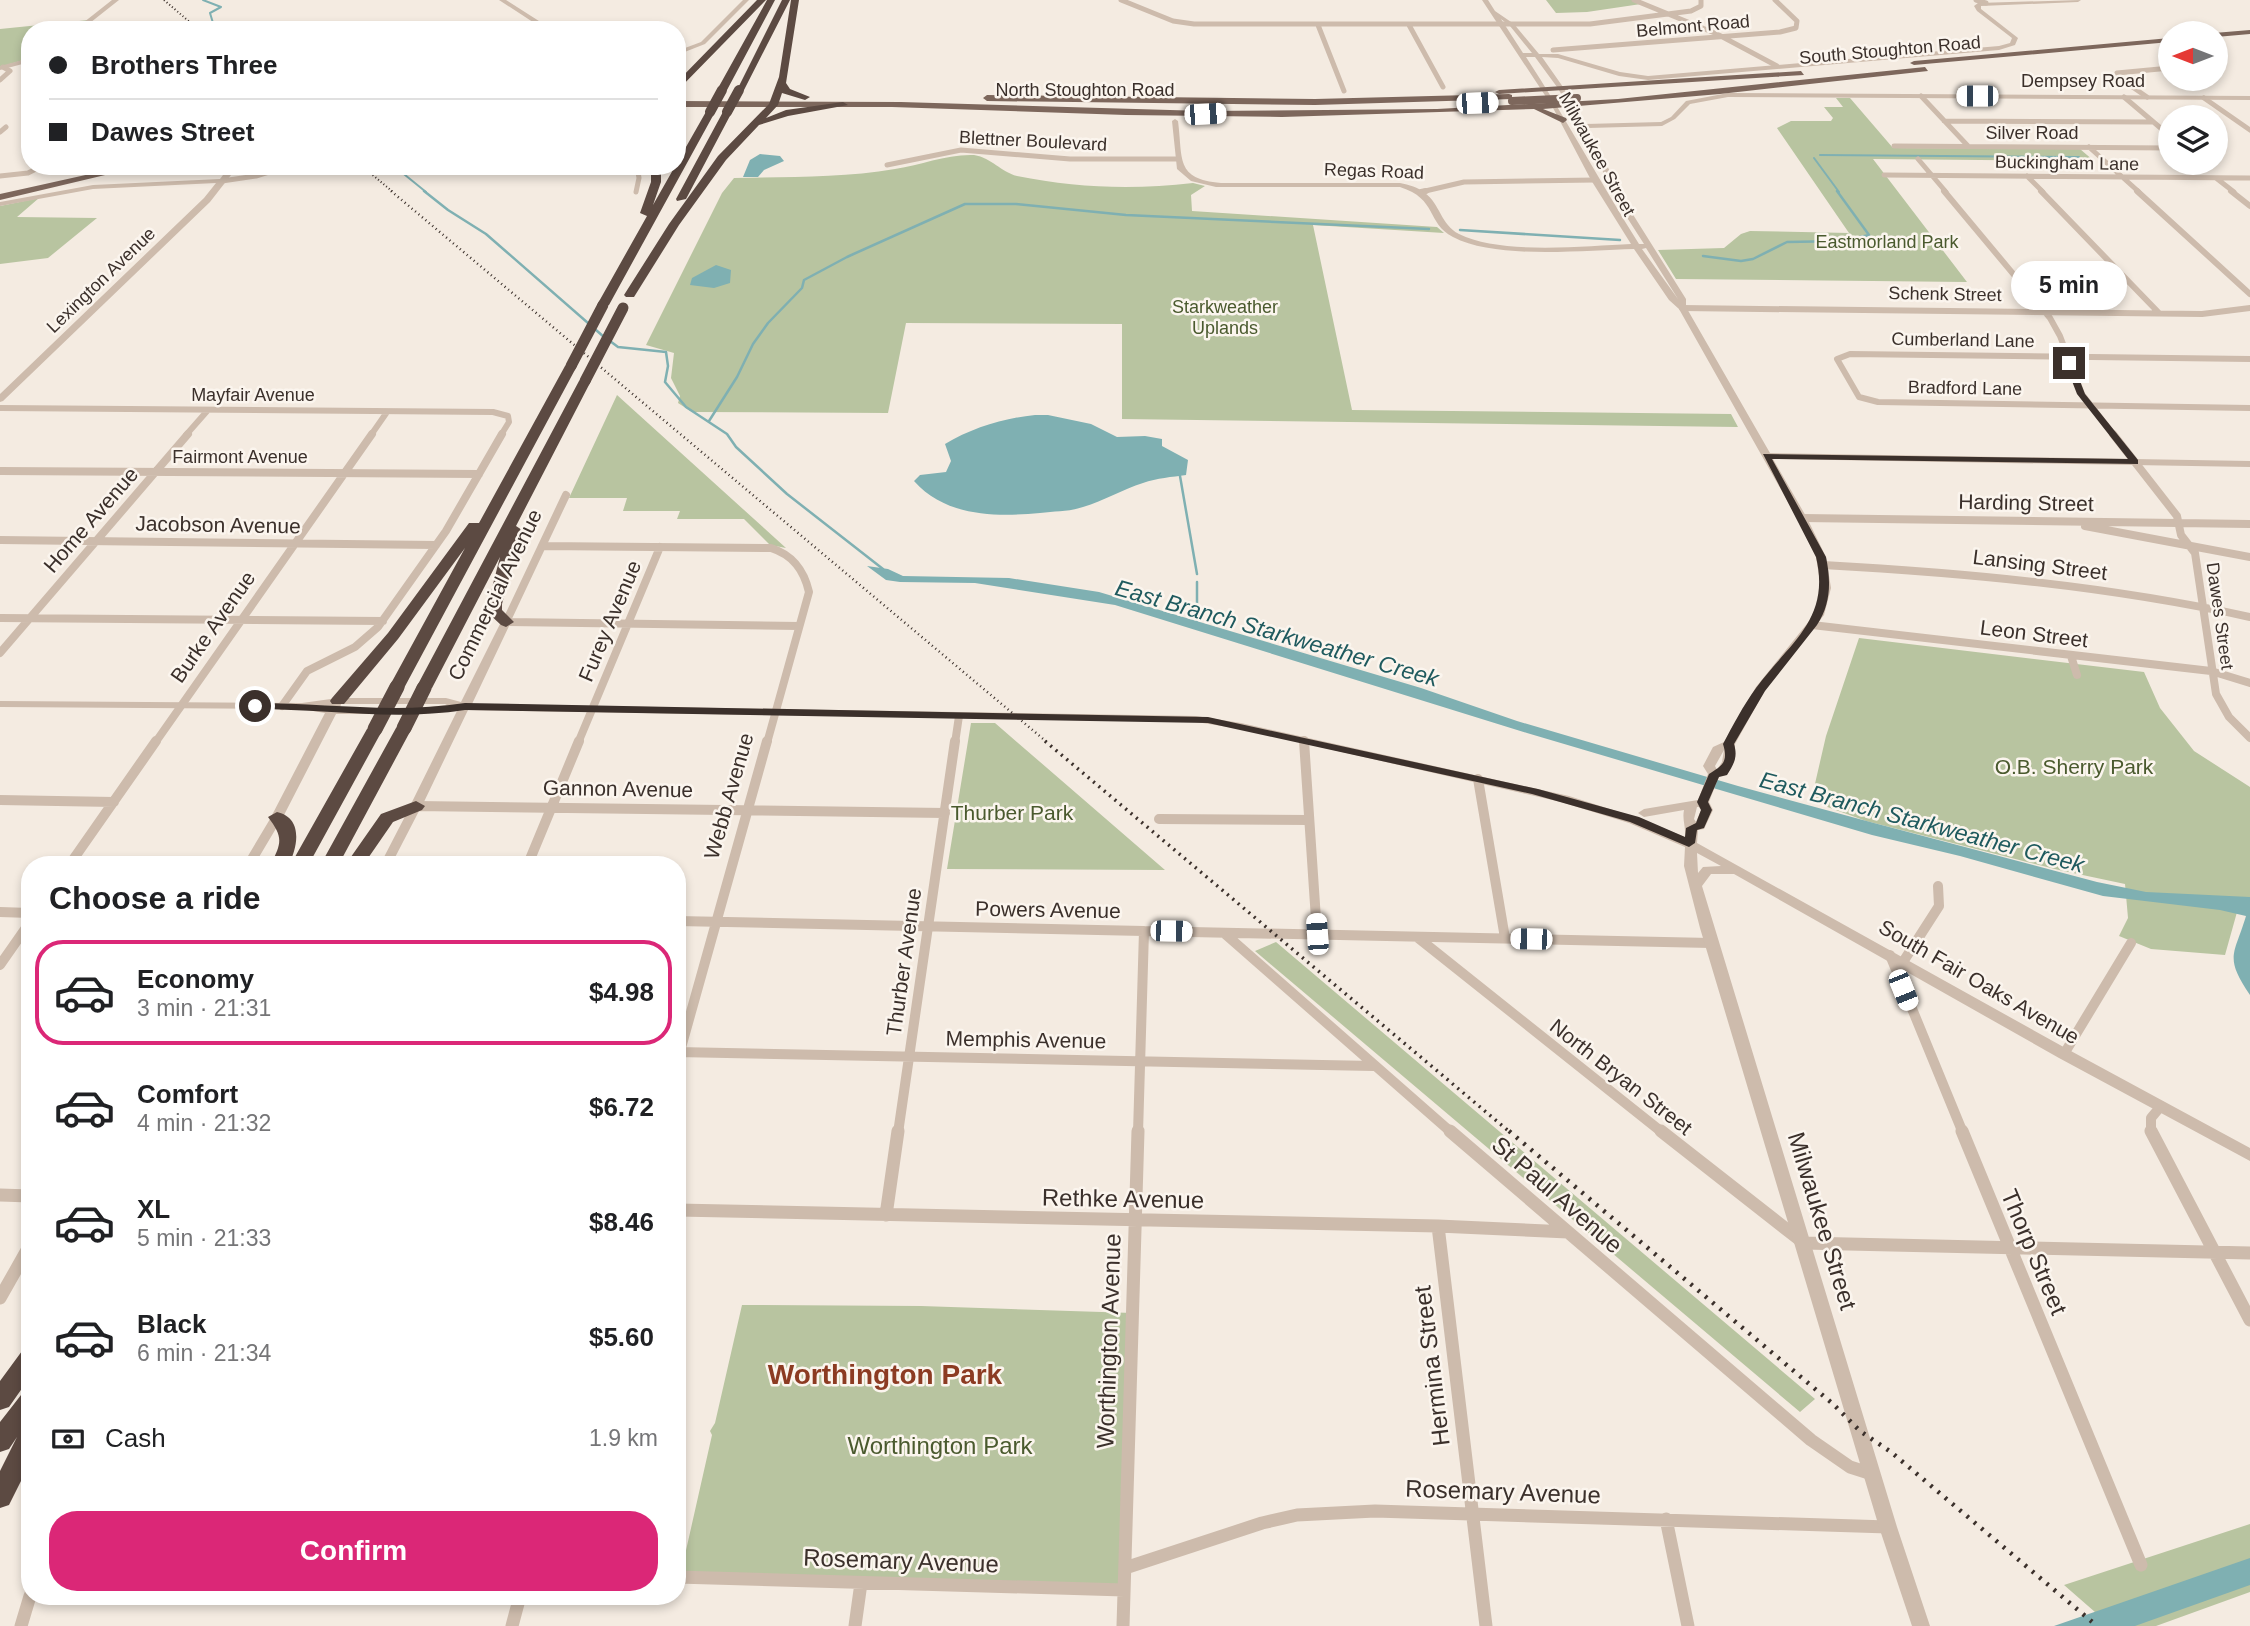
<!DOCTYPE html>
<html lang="en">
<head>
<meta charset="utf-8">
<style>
  :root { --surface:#fff; --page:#f2f2f2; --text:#202124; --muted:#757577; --line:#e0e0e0; --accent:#db2777 }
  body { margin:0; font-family:Arial,sans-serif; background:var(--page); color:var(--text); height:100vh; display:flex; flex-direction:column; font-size:26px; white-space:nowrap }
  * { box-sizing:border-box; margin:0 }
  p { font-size:23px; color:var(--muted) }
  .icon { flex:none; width:38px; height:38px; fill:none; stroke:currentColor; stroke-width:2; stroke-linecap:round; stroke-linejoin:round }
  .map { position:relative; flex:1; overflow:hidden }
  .side { position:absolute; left:21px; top:856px; width:665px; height:749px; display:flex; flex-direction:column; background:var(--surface); border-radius:28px; box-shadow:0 4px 10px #0003 }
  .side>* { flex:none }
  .guide { position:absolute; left:21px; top:21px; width:665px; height:154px; border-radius:28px; box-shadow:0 4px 10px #0003; display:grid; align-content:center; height:154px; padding:0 28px; background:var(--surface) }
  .needle { width:46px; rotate:270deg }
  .controls { position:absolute; left:2158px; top:21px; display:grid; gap:14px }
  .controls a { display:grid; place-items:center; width:70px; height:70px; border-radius:50%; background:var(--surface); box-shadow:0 4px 10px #0003; font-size:35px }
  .end { position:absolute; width:32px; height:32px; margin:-16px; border:9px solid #3b302b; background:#fff; box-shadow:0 0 0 4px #fff }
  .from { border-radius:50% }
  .bubble { position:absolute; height:49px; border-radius:24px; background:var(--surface); box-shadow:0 4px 10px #0003; font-size:23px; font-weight:700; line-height:49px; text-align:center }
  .car { position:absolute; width:21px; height:42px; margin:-21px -10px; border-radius:9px; box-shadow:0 0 5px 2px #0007; background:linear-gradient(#fff 24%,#345 0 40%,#fff 0 76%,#345 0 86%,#fff 0) }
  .guide b { display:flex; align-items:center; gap:24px; height:66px; font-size:26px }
  .guide b+b { border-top:2px solid var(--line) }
  .guide i { width:18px; height:18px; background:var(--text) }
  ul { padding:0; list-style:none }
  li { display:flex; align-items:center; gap:21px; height:105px; margin:0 14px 10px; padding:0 14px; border:4px solid transparent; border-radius:28px }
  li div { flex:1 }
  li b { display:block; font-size:26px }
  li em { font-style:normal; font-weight:700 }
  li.on { border-color:var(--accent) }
  li>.icon { width:63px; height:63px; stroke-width:1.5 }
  h2 { padding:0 28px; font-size:32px; line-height:84px }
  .pay { display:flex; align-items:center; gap:18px; height:77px; padding:0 28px; font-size:26px }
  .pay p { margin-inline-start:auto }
  .button { display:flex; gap:14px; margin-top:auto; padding:14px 28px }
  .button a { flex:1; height:80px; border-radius:28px; background:var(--accent); color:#fff; font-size:28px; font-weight:700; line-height:80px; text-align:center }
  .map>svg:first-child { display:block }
  .green { fill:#b8c4a0 }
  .water { fill:#7fb0b2 }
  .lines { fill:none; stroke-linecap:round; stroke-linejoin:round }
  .stream-far1 { stroke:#7fb0b2; stroke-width:2 }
  .stream { stroke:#7fb0b2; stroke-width:2.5 }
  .minor-far4 { stroke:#cdbbac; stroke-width:5 }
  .minor-far3 { stroke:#cdbbac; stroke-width:6 }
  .minor-far2 { stroke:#cdbbac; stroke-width:8 }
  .minor-far1 { stroke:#cdbbac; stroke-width:10 }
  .minor { stroke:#cdbbac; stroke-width:13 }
  .tertiary { fill:#cdbbac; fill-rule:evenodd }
  .primary { fill:#7d675c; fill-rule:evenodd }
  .motorway { fill:#5c4a42; fill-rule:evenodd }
  .rail-far3 { stroke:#3b302b; stroke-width:2; stroke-dasharray:1 2.5; stroke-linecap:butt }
  .rail-far2 { stroke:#3b302b; stroke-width:2.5; stroke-dasharray:1 3.5; stroke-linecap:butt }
  .rail-far1 { stroke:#3b302b; stroke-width:3.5; stroke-dasharray:2 5; stroke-linecap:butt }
  .rail { stroke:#3b302b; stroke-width:4.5; stroke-dasharray:2.5 7; stroke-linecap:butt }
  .primary-bridge { stroke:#7d675c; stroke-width:8 }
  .motorway-bridge-far2 { stroke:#5c4a42; stroke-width:10 }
  .motorway-bridge-far1 { stroke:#5c4a42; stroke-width:11 }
  .motorway-bridge { stroke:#5c4a42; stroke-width:15 }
  .route { fill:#3b302b }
  .labels { text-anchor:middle; stroke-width:5; stroke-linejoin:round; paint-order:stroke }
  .far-street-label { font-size:18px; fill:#3b302b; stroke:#fbf5ee }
  .far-park-label { font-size:18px; fill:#4a5a2e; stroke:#fbf5ee }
  .street-label { font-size:21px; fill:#3b302b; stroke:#fbf5ee }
  .park-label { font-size:21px; fill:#4a5a2e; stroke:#fbf5ee }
  .water-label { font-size:23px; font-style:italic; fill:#1f5a5e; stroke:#fbf5ee }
  .near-street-label { font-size:24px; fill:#3b302b; stroke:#fbf5ee }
  .near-park-label { font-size:24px; fill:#4a5a2e; stroke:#fbf5ee }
  .near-neighbourhood-label { font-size:28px; font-weight:bold; fill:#8c3b22; stroke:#fbf5ee }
</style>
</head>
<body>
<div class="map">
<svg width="2250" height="1626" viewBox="0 0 2250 1626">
  <rect width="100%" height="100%" fill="#f4ebe1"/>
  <path class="green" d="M1546 0H1632L1641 4 1587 12 1556 13Z
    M89 20 75 30H30V58L0 67V29Z
    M1836 98H1850L1893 148 2080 149 2094 161 1873 159 1967 282 1676 279 1658 250 1724 248 1741 234 1750 231 1849 233 1777 128 1791 121H1831L1833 118 1824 107H1843Z
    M974 155C992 158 1001 172 1017 176 1076 188 1133 190 1193 183L1205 186 1191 195 1192 211 1437 227 1444 233 1313 225 1352 410 1731 414 1738 427 1122 419V324L906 323 888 413 692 412 678 403 680 396 671 378 674 353 646 345 722 193 734 178C787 177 842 178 895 169 922 165 946 154 974 155Z
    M39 198 17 217 97 218 48 258 0 264V206Z
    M617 395 786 548 770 545 744 519H677L680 511H623L627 498H569Z
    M1859 638 2144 672 2160 708 2194 751 2250 787V901L2239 905 2225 955 2151 949 2119 936 2128 918 2125 884 2059 870 1866 821 1811 801 1826 736Z
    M971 723H995L1165 870 947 869Z
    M1276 942 1815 1399 1800 1412 1255 951Z
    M742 1305 921 1306 1133 1313 1124 1590 680 1577 712 1435 710 1431 715 1423Z
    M2250 1524V1592L2156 1626H2111L2064 1585Z"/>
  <path class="water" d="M760 154 780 156 784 161 764 170 758 177H743L750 160Z
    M716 265 731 270 730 283 714 288 690 285 692 278Z
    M1035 415H1048L1091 424 1117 437 1145 436 1162 439V446L1188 460 1186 475C1172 477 1157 478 1143 483 1123 489 1104 501 1083 507 1068 512 1055 511 1040 513 996 517 946 517 914 481L920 475 946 472 951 461 945 444C972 428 1004 418 1035 415Z
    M867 566 888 569 903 576 1009 578 1099 592 1421 688 1517 721 1738 786 1874 823 2097 882 2146 892 2250 897V995C2224 956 2234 956 2246 916L2220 910 2103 896 1960 856 1872 835 1527 733 1115 605 975 583 900 582 886 580Z
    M2250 1558V1585L2135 1626H2054Z"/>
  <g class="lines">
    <path class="stream-far1" d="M203 0 221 7 210 13 213 23 223 30
      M1820 155 2079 157
      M1814 158 1839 192
      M394 166 426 192"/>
    <path class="stream" d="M424 191 448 210 486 234 604 337
      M1460 230 1620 240
      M1703 256 1741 261 1753 259 1787 242 1843 241 1869 235 1837 191
      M610 341 618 347 666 352 668 366 665 382 686 407 727 434 736 447 787 494 883 569
      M709 421 737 377 753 344 768 323 802 288 804 280 847 257 965 204H1016L1126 215 1429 229
      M1180 476 1197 574
      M1197 582V622"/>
    <path class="minor-far4" d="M1121 0 1173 21 1194 24H1590L1691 11 1701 6V0
      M1634 0 1717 34 1777 66
      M1976 0 1986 3
      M1318 25 1344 91
      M1409 25 1443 87
      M1553 50 1780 32 1796 28 1797 21 1775 0
      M0 80 10 71 3 67
      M1921 96 1968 146
      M2124 97 2170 136
      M2147 97 2118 77 2117 73 2170 68
      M2204 98 2250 130
      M1944 121 2153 122
      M0 132 6 127
      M1894 146 2170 148
      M2089 147 2139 192
      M1918 159 1946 192
      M887 165 961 150 1070 159H1179
      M1884 175 2250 178
      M0 176 28 173 42 166
      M2027 176 2043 192
      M2216 178 2234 192
      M222 181 256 176 288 166
      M636 192 639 178 637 166
      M1421 192 1464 182 1595 180"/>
    <path class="minor-far3" d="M1944 191 2050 318 2060 336 2082 394 2114 435
      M2041 191 2159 313
      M2137 191 2250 294
      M2231 191 2250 206
      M1421 192 1426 191
      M1682 308 2202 314 2250 308
      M2250 359 1850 354 1837 359 1859 397 1878 402 2250 408
      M0 408 493 412 508 416 509 422 501 435
      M186 435 208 410
      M371 435 387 412"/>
    <path class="minor-far2" d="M2113 434 2177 516 2181 535 2195 553 2216 694 2229 717 2250 738
      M0 471 479 474
      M566 495 506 622 799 626
      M1802 518 2250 524
      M2085 526 2250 557
      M0 540 436 545
      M542 546 771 548C793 555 804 570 809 592L767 743
      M1823 565C1967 573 2109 586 2250 617
      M0 618 383 621
      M1812 625 2211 671 2250 683
      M0 653 188 434
      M2071 656 2077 675
      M282 706 307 671 355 647 378 627 446 531 502 434
      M155 743 372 434
      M578 743 660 547
      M955 743 959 716"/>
    <path class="minor-far1" d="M1304 741 1317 934
      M1478 779 1505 938
      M0 800 114 802
      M1159 819 1309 820
      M70 864 156 741
      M249 864 277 817
      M386 864 416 806 945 813
      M528 864 579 741
      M0 912 30 913
      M677 921 1711 943
      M1224 933 1452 1133
      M1417 937 1663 1133
      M1890 955 1963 1133
      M1903 962 1939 906 1938 886
      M0 965 30 922
      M677 1052 1374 1066
      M2064 1054 2131 943
      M677 1062 767 741
      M898 1133 955 741
      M1138 1133 1144 931
      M2151 1133V1118L2161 1106"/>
    <path class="minor" d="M1450 1131 1811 1440 1850 1467 1872 1474
      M1661 1131 1804 1243 2250 1253
      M1962 1131 2141 1565
      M2151 1131 2250 1320
      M0 1195 30 1196
      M677 1210 1438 1226 1568 1232
      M886 1215 898 1131
      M1438 1226 1486 1626
      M0 1298 30 1245
      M1666 1519 1688 1626
      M1125 1568 1262 1523 1297 1515 1375 1511 1888 1527
      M677 1577 1124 1590
      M21 1626 30 1596
      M512 1626 520 1596
      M855 1626 861 1583
      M1123 1626 1138 1131"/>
    <path class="tertiary" d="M112 0H119L81 30H74Z
      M499 0H506L553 30H545Z
      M743 0H749L705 44 677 55V51L701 42Z
      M1482 0H1488L1495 11 1514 24 1539 54H1558L1620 72 1648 76 1999 46 2010 43 2012 38 1977 11 1974 6 1978 3 2081 0 2078 2 1981 6V9L2018 38 2015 45 1999 50 1648 80 1619 76 1558 58 1542 57 1563 87 1586 124 1661 122 1671 117 1686 101 1728 93 2250 96V100L1728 97 1690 104 1675 119 1662 126 1588 128 1627 205 1686 299V307L1770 453 2250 461V467L1773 459 1807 518 1826 557 1831 588 1824 615 1765 690 1735 744V759L1727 775 1719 776 1709 802 1713 810 1704 829 1698 830 1697 843 2069 1050 2250 1148V1161L2059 1058 1734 874H1711L1702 886 1897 1527 1930 1626H1912L1879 1527 1700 928 1684 866 1685 847 1629 823 1561 802 1241 729 1196 722 468 710 422 806 416 810 410 806 457 711 420 714H336L283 817 277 821 271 817 325 713 301 709 0 707V701L302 703 338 698H446L461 702 501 622 506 619 511 622 472 704 1196 716 1241 723 1569 796 1638 818 1685 837C1686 827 1682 820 1684 810L1644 817 1638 813 1644 809 1698 800 1708 774 1703 766 1713 747 1724 742 1756 687 1814 615 1821 588 1816 557 1797 518 1679 309 1669 300 1634 249C1584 250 1497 260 1453 237 1426 223 1438 199 1400 187H1216L1191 181 1177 169 1172 121 1175 119 1178 121C1183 159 1175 179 1221 183H1400C1409 185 1418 187 1425 193 1440 204 1441 225 1459 234 1501 255 1584 246 1631 244L1591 180 1552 106ZM1501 19 1510 26 1532 53H1523ZM1526 57H1535L1557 87 1581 126 1619 205 1644 244H1639C1600 182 1566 118 1526 57ZM1646 248 1678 299 1642 249ZM341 704H445L447 705 420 708H340ZM1724 750 1722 762 1717 770 1715 766ZM1697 807H1699L1701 810 1696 822 1694 819ZM1697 853 1721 866 1703 867 1698 873Z
      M30 58V62L0 70V66Z
      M221 166 247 170 276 166 291 167 247 174 229 172 231 175 210 202 3 401 0 402V394L204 198 216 183 93 189 0 206V202L93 185 220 179 223 175Z"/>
    <path class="primary" d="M2250 30V34L2216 37 2214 33Z
      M2170 38V42L1914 65 1910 63 1914 61Z
      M1925 67 1928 71 1720 94 1543 109 1566 118 1567 120 1563 123 1534 109 1282 117 1126 115 892 107H677V101L901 102 1204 111 1437 109 1618 99Z
      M1801 71 1804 75 1499 94 1495 92 1499 90Z
      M1509 94 1512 95V99L1315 105 987 101 983 98 987 95 1315 99Z
      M126 166H143L0 200V194Z
      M220 166H229L224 170Z"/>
    <path class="motorway" d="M757 0H766L677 91V82Z
      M767 0H775L727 90 719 92 717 90Z
      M782 0H790L744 90 736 92Z
      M791 0H799L786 83 790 89 810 97 805 100 782 93 778 105 766 118 786 110 843 102 848 105 788 116 759 125 726 160 679 225 634 297H626L624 295 669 224 718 156 769 104 779 77Z
      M707 110 715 112 609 305 599 307 597 305 647 216 640 213 651 182V166H661V182L653 205Z
      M724 110 732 112 686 199 677 201 676 199Z
      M571 362 577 366 403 690H391L389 687 465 548 398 639 344 704H332L330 701 332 698 388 633 469 523H479L565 366Z
      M585 377 591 381 516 526 522 530 502 604V610L514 622 506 627 501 625 486 611 500 557 432 688 424 693 418 691 416 688 579 381Z
      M404 723 412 728 339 864H321L396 728Z
      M375 724 383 729 309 864H291L367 729Z
      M416 801 425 806 422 810 393 822 364 864H346L381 814Z
      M277 812C303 818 298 846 289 864H271C282 842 283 837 268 817Z
      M30 1348V1377L9 1407 0 1410V1381L22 1351Z
      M30 1392V1421L24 1428 30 1426V1463L9 1505 0 1508V1471L17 1437 9 1449 0 1452V1422L21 1395Z"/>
    <path class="rail-far3" d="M164 0 199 30
      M362 166 393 192"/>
    <path class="rail-far2" d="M391 191 1048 743"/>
    <path class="rail-far1" d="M1045 741 1511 1133"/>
    <path class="rail" d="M1509 1131 1833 1404 1860 1431 1891 1452 2097 1626"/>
    <path class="primary-bridge" d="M1512 101 1577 98"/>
    <path class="motorway-bridge-far2" d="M710 112 722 90
      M727 112 739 90"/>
    <path class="motorway-bridge-far1" d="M571 366 603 305
      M585 381 623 308"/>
    <path class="motorway-bridge" d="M404 728 424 688
      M375 729 397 687"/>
  </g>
  <path class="route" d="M2069 360 2073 363 2085 394 2138 460V464L1772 459 1826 557C1831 581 1831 604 1817 625L1765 691 1734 744C1738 757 1734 764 1727 775L1719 777 1708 802 1712 810 1704 828 1697 830 1695 843 1689 847 1630 822 1532 794 1208 723 465 710C395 721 325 709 255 709L250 706 255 703C325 703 395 714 465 703L1208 717 1538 789 1639 817 1685 837 1686 828 1696 823 1701 810 1697 802 1709 774C1721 766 1729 763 1723 744 1733 725 1743 706 1756 688 1789 643 1831 620 1816 557L1763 454 2128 459 2077 394 2065 363Z"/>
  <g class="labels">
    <g class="far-street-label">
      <text transform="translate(1693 26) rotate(-5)" y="6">Belmont Road</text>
      <text transform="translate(1890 50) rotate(-5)" y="6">South Stoughton Road</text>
      <text x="2083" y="87">Dempsey Road</text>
      <text x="1085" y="96">North Stoughton Road</text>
      <text x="2032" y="139">Silver Road</text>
      <text transform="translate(1033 141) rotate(3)" y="6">Blettner Boulevard</text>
      <text transform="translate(1597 154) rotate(61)" y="6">Milwaukee Street</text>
      <text transform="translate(2067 163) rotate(1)" y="6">Buckingham Lane</text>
      <text transform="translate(1374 171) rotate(2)" y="6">Regas Road</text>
      <text transform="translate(101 280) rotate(-44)" y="6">Lexington Avenue</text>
      <text transform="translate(1945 294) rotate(1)" y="6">Schenk Street</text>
      <text transform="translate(1963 340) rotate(1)" y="6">Cumberland Lane</text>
      <text transform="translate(1965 388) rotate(1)" y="6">Bradford Lane</text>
      <text x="253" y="401">Mayfair Avenue</text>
      <text x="240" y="463">Fairmont Avenue</text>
      <text transform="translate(2220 616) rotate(82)" y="6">Dawes Street</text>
    </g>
    <g class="far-park-label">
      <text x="1887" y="248">Eastmorland Park</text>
      <text x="1225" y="313">Starkweather<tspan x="1225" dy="21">Uplands</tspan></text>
    </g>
    <g class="street-label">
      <text transform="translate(2026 503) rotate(1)" y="7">Harding Street</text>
      <text transform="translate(91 520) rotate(-49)" y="7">Home Avenue</text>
      <text transform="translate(218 525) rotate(1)" y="7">Jacobson Avenue</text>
      <text transform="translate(2040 565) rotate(7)" y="7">Lansing Street</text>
      <text transform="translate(495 595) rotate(-64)" y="7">Commercial Avenue</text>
      <text transform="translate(610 621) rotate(-67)" y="7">Furey Avenue</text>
      <text transform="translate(213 627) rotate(-55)" y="7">Burke Avenue</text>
      <text transform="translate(2034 634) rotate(7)" y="7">Leon Street</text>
      <text transform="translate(618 789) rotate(1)" y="7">Gannon Avenue</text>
      <text transform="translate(729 796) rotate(-74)" y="7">Webb Avenue</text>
      <text transform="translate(1048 910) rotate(1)" y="7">Powers Avenue</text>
      <text transform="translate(904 962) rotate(-82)" y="7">Thurber Avenue</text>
      <text transform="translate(1979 982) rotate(30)" y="7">South Fair Oaks Avenue</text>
      <text transform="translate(1026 1040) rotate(1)" y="7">Memphis Avenue</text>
      <text transform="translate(1621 1077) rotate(38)" y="7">North Bryan Street</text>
    </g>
    <g class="park-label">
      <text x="2074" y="774">O.B. Sherry Park</text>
      <text x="1012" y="820">Thurber Park</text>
    </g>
    <g class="water-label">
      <text transform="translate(1277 633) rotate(16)" y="8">East Branch Starkweather Creek</text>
      <text transform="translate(1922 822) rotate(15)" y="8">East Branch Starkweather Creek</text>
    </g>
    <g class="near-street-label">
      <text transform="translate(1557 1195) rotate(41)" y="8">St Paul Avenue</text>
      <text transform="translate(1123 1199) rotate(1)" y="8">Rethke Avenue</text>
      <text transform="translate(1822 1221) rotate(73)" y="8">Milwaukee Street</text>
      <text transform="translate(2034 1252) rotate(67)" y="8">Thorp Street</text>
      <text transform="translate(1109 1341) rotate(-88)" y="8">Worthington Avenue</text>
      <text transform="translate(1432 1366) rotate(-97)" y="8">Hermina Street</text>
      <text transform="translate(1503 1492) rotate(2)" y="8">Rosemary Avenue</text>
      <text transform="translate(901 1561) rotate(2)" y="8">Rosemary Avenue</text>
    </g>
    <g class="near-park-label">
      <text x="940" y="1454">Worthington Park</text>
    </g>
    <g class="near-neighbourhood-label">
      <text x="885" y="1384">Worthington Park</text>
    </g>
  </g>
</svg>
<div class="controls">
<a><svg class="needle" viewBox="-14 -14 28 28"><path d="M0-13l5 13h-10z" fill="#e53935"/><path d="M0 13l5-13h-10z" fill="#757577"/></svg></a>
<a><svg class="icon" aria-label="layers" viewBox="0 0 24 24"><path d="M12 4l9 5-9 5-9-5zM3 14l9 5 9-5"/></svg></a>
</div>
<i class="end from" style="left:255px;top:706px"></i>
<i class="end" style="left:2069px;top:363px"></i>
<div class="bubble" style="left:2011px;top:261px;width:116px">5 min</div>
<i class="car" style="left:1977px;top:96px;rotate:270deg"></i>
<i class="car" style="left:1477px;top:103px;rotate:88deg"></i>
<i class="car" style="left:1205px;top:114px;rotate:87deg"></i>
<i class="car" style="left:1171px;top:931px;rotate:91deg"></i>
<i class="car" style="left:1317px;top:934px;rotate:356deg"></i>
<i class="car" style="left:1531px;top:939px;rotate:271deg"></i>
<i class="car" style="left:1903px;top:990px;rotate:158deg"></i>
<div class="guide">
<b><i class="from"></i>Brothers Three</b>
<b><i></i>Dawes Street</b>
</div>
<section class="side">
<h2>Choose a ride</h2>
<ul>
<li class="on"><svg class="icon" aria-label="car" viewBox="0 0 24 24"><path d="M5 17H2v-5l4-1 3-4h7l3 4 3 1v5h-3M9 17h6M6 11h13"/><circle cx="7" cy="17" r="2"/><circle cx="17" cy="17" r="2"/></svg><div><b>Economy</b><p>3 min · 21:31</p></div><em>$4.98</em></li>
<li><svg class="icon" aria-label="car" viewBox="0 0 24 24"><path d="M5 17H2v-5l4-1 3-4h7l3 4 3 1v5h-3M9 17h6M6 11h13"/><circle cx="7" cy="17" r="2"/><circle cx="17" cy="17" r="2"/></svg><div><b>Comfort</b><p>4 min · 21:32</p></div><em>$6.72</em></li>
<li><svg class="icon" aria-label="car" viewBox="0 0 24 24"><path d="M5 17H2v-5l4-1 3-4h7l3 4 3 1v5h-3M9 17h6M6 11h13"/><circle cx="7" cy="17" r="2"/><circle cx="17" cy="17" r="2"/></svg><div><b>XL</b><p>5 min · 21:33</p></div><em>$8.46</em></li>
<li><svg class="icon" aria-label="car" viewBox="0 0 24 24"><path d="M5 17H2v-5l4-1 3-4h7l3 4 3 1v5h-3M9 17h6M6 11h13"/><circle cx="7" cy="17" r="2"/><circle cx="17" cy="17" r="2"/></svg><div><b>Black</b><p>6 min · 21:34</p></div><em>$5.60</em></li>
</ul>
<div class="pay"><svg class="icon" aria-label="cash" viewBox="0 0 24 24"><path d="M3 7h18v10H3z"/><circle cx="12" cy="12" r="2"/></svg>Cash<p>1.9 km</p></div>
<div class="button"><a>Confirm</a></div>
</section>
</div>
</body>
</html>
